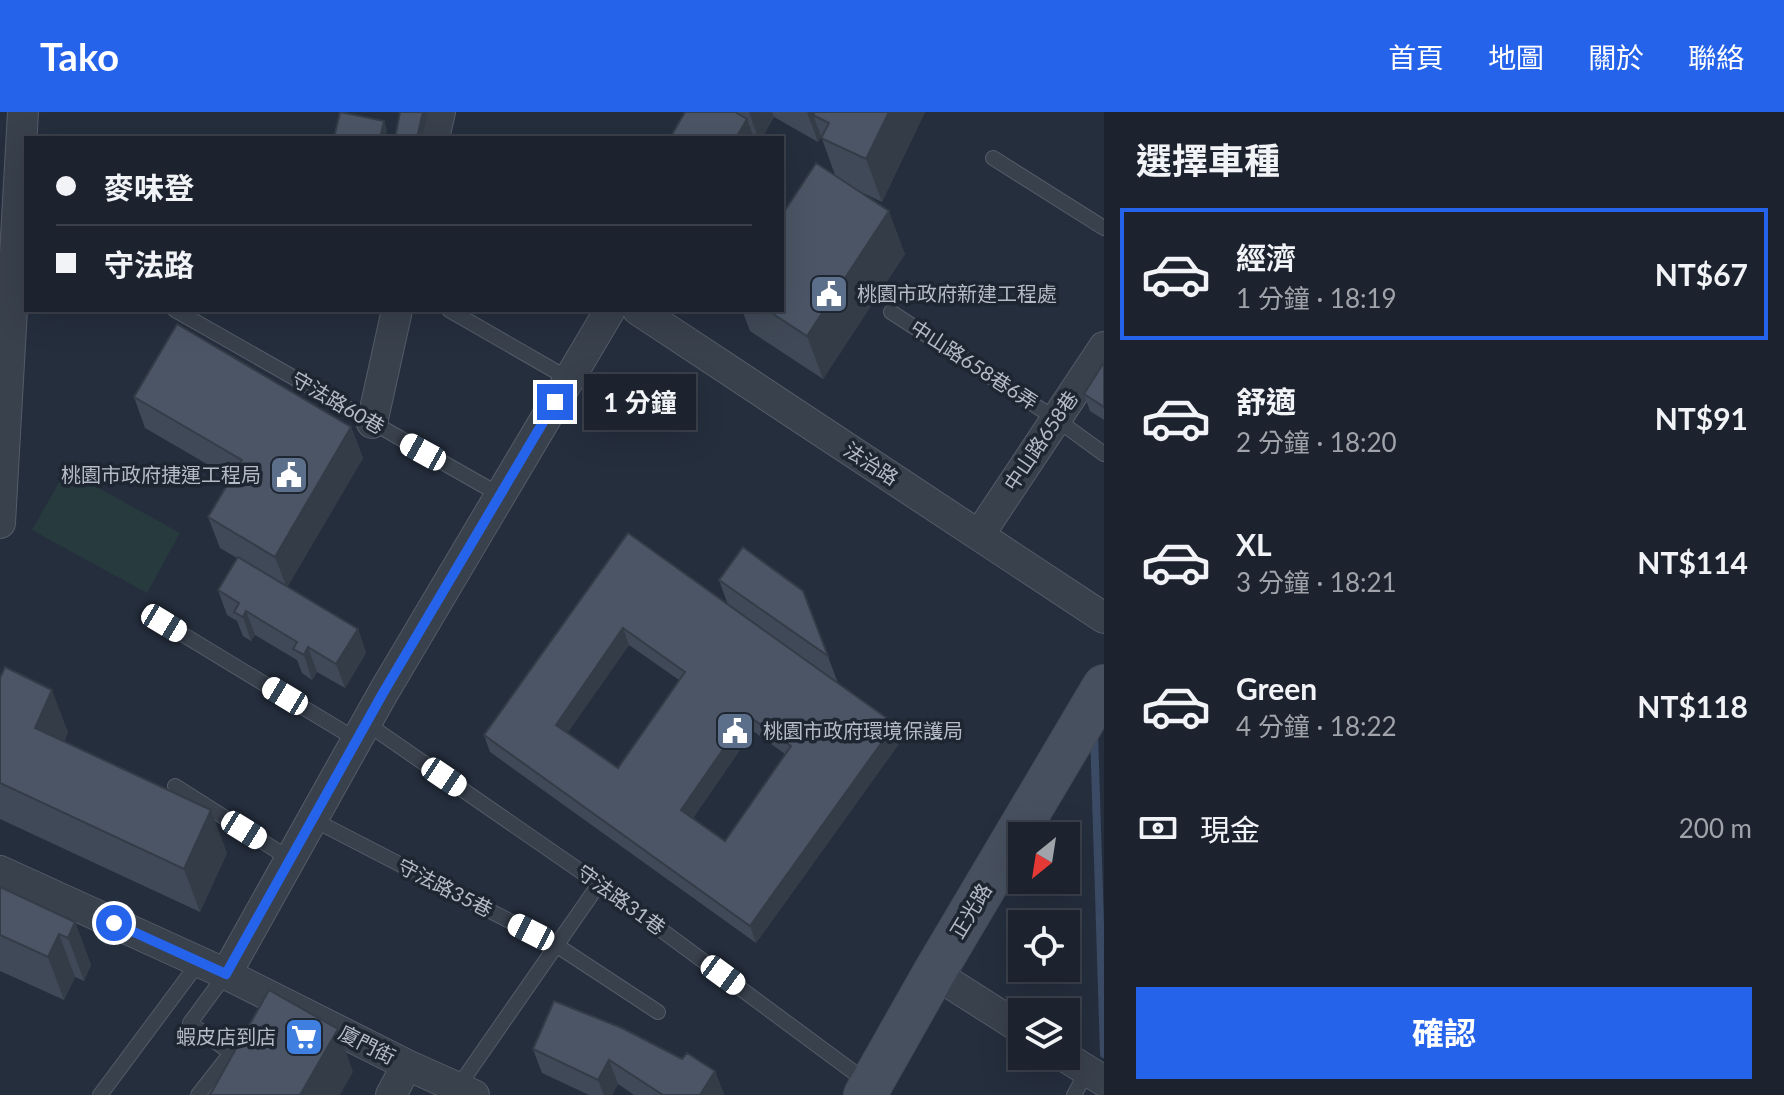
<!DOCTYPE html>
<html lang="zh-TW">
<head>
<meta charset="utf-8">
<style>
  :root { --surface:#1c222e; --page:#292f3a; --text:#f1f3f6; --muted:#a0a4aa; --line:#3a3f4a; --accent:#2563eb }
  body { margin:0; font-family:Lato,"Noto Sans TC",sans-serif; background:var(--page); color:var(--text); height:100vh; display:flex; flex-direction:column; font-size:30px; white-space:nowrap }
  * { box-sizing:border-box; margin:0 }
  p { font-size:26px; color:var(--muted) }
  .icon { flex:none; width:44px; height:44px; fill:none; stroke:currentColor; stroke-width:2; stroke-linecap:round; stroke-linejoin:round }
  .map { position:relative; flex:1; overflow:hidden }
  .drawer { display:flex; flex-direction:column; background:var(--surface); width:680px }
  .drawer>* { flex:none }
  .guide { position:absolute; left:24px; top:24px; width:760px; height:176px; border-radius:0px; box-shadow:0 8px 32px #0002,0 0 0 2px var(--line); display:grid; align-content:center; height:176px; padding:0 32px; background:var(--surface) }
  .needle { width:52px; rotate:210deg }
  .tools { position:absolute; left:1008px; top:710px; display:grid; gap:16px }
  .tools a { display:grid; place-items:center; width:72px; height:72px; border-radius:0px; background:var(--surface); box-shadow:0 8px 32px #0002,0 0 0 2px var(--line); font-size:40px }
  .end { position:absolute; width:36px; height:36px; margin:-18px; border:10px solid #2563eb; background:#fff; box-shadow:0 0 0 4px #fff }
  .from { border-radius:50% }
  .bubble { position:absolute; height:56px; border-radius:0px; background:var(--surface); box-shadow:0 8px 32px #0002,0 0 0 2px var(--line); font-size:26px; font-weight:700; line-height:56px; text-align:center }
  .car { position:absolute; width:24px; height:48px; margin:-24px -12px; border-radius:10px; box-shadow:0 0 6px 2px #0007; background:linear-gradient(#fff 24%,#345 0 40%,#fff 0 76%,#345 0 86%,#fff 0) }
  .guide b { display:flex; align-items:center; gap:28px; height:76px; font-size:30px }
  .guide b+b { border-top:2px solid var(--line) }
  .guide i { width:20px; height:20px; background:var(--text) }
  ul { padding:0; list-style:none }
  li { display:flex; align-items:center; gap:24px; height:132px; margin:0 16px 12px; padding:0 16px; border:4px solid transparent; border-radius:0px }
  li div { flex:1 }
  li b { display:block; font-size:30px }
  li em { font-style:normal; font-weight:700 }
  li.selected { border-color:var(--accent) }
  li>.icon { width:72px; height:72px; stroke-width:1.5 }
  h2 { padding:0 32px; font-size:36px; line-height:96px }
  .pay { display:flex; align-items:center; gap:20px; height:88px; padding:0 32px; font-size:30px }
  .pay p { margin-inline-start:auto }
  .button { display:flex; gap:16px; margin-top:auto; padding:16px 32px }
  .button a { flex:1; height:92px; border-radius:0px; background:var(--accent); color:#fff; font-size:32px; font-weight:700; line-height:92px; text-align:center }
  header { display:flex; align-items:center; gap:48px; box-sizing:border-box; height:112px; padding:0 40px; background:var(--accent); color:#fff }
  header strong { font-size:38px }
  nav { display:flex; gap:44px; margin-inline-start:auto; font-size:28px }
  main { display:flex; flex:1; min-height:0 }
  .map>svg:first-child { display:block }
  .green { fill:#273a3e }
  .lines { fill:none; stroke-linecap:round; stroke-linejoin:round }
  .stream { stroke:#3c4b65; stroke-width:8 }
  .lane-casing { stroke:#545c68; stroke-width:16 }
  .street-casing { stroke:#545c68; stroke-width:32 }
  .secondary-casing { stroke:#424a56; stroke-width:44 }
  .lane { stroke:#39414d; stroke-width:14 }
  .street { stroke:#39414d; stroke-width:30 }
  .secondary { stroke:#47505f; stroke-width:42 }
  .wall { fill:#404957; fill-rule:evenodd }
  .shaded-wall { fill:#343c47 }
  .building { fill:#4b5565; stroke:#343c47; stroke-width:2; fill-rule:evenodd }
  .route { stroke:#2563eb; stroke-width:10 }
  .labels { text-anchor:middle; stroke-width:7; stroke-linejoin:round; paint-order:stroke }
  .poi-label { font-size:20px; fill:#b5bcc8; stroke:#1e2632; text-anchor:start }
  .street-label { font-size:20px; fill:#b5bcc8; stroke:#1e2632 }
</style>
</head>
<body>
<header>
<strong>Tako</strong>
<nav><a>首頁</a><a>地圖</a><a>關於</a><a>聯絡</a></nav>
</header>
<main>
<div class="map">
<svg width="1104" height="983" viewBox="0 0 1104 983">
  <rect width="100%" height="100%" fill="#252e3d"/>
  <path class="green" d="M66 358 180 421 147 481 32 418Z"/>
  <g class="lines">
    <path class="stream" d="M1094 621 1104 942"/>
    <g class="lane-casing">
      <path id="lane" d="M993 46 1104 116
        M175 198 500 383
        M449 198 569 267
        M891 200 1056 307 1104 342
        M164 511 357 628
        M366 611 599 772 867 970
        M175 674 290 747
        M312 707 556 833 658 900
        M458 975 599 772
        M100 983 199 850
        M198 983 231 941 190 911 226 862
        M1074 983 1087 959"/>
    </g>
    <g class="street-casing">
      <path id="street" d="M434 26 440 0
        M638 198 1104 506
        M372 311 397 198
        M0 411 23 0
        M979 423 1104 235
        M0 759 226 862 407 953 474 983
        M934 861 1022 917
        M226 862 383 581 610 198
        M1064 944 1104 969
        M391 983 407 953"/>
    </g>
    <g class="secondary-casing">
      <path id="secondary" d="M865 983 934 861 1104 574"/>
    </g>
    <use href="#lane" class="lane"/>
    <use href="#street" class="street"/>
    <use href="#secondary" class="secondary"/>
  </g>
  <path class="wall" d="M685 0H925L882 90 859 79 905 142 823 267 750 219 742 198H782L835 63 821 24 818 30 774 5 762 26H670Z
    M1104 250V308L1090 299 1084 282Z
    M134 285 351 315 363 346 287 475 358 517 366 541 345 576 317 560 312 568 302 561 297 548 255 523 251 529 243 524 237 509 227 503 218 478 237 446 220 436 208 405 231 366 145 316Z
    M628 421 728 493 719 468 803 479 838 571 895 612 901 629 756 831 490 640 484 623ZM629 533 679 568 618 656 567 621ZM753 619 785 642 725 729 693 706Z
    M0 566 68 620 64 630 227 741 200 800 0 707Z
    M0 775 75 810 91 853 84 869 75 865 64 888 0 859Z
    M533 937 682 947 715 959 724 983H634L618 972 612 983H589L542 961Z"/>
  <path class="shaded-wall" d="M423 0H428L422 26H417Z
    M749 0H772L774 5 762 26H758Z
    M807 0H834L813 3 821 24 818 30Z
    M889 0H925L882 90 866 47Z
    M747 7 754 26H736Z
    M384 9 387 17 385 26H380Z
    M889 99 905 142 823 267 807 224Z
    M351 315 363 346 287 476 275 445Z
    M246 499 255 523 251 529 243 505Z
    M623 516 629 533 562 629 556 613Z
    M358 517 366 541 345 576 336 552Z
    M308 535 317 560 312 568 304 543Z
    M52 578 68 620 50 659 35 616Z
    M747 603 753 619 687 714 681 698Z
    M895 612 901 629 756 831 750 814Z
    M211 698 227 741 200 800 184 757Z
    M75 810 91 853 84 869 68 826Z
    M59 822 75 865 64 888 48 845Z
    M338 917 353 960 340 983H300Z
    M609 948 618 972 612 983H604L598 968Z
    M715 959 724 983H700Z"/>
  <path class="building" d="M340 0 384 9 380 26H334Z
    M400 0H423L417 26H395Z
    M685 0H735L747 7 736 26H670Z
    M815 0H889L866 47 821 26 829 11 813 3Z
    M816 51 889 99 807 224 767 198H782V103Z
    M177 212 351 315 275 445 208 405 242 348 134 285Z
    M1104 250V295L1084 282Z
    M628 421 895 612 750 814 484 623ZM623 516 685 560 618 656 556 613ZM747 603 791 634 725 729 681 698Z
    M743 435 803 479 828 544 719 468Z
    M238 445 358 517 336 552 308 535 304 543 293 537 297 530 246 499 243 505 234 500 239 491 218 478Z
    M5 555 52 578 35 616 211 698 184 757 0 671V566Z
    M0 775 75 810 68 826 59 822 48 845 0 823Z
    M269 878 338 917 300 983H210Z
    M554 889 622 916 682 947 687 941 715 959 700 983H663L609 948 598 968 533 937Z"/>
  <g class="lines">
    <path class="route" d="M114 811 226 862 383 581 555 290"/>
  </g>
  <defs>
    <g id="civic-square" transform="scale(2)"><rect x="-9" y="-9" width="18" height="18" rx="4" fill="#5c6f8a" stroke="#1e2632"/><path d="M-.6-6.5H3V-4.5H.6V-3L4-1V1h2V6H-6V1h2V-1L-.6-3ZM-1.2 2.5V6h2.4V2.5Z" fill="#fff"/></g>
    <g id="supermarket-square" transform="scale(2)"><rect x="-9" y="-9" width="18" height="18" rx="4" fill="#3f7fe0" stroke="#1e2632"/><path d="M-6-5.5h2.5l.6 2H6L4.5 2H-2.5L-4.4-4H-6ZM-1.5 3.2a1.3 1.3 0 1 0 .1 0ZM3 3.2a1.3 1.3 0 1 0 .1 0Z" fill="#fff"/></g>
  </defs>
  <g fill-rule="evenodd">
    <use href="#civic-square" x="829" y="182"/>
    <use href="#civic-square" x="289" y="363"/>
    <use href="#civic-square" x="735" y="619"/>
    <use href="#supermarket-square" x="304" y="925"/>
  </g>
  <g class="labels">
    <g class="poi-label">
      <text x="857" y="189">桃園市政府新建工程處</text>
      <text x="261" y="370" text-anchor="end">桃園市政府捷運工程局</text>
      <text x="763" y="626">桃園市政府環境保護局</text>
      <text x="276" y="932" text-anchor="end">蝦皮店到店</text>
    </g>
    <g class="street-label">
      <text transform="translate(974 253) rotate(33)" y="7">中山路658巷6弄</text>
      <text transform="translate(338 291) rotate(30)" y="7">守法路60巷</text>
      <text transform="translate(1041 329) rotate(-56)" y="7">中山路658巷</text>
      <text transform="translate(871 352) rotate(33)" y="7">法治路</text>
      <text transform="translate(445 776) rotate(27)" y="7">守法路35巷</text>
      <text transform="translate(621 788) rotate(36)" y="7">守法路31巷</text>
      <text transform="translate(971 799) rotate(-59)" y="7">正光路</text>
      <text transform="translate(367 933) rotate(27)" y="7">廈門街</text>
    </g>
  </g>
</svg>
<div class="tools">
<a><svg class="needle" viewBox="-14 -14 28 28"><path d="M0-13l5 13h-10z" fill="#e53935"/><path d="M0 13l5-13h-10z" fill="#a0a4aa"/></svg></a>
<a><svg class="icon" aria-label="locate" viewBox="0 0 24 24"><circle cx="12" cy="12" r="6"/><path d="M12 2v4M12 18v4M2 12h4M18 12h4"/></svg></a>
<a><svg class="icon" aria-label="layers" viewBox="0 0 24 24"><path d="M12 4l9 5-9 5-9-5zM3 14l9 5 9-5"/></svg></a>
</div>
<i class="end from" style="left:114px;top:811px"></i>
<i class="end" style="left:555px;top:290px"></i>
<div class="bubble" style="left:584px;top:262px;width:112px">1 分鐘</div>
<i class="car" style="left:423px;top:340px;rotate:299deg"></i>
<i class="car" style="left:164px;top:511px;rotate:121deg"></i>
<i class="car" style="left:285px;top:584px;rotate:301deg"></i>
<i class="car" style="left:444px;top:665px;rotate:124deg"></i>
<i class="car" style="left:244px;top:718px;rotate:122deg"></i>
<i class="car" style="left:531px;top:820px;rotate:297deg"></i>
<i class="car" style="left:723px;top:863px;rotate:126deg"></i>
<div class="guide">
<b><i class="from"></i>麥味登</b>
<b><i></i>守法路</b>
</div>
</div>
<section class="drawer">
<h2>選擇車種</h2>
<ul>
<li class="selected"><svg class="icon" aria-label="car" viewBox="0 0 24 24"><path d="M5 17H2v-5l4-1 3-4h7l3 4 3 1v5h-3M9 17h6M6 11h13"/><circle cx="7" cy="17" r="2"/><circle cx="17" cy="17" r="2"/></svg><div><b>經濟</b><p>1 分鐘 · 18:19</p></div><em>NT$67</em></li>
<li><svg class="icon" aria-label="car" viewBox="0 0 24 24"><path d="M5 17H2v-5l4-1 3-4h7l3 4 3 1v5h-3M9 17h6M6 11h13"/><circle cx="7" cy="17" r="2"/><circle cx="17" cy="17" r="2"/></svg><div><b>舒適</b><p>2 分鐘 · 18:20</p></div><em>NT$91</em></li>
<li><svg class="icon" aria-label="car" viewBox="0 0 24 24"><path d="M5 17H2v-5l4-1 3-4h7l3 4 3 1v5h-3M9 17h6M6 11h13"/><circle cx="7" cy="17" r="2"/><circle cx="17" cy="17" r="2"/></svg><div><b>XL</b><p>3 分鐘 · 18:21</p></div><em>NT$114</em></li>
<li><svg class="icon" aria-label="car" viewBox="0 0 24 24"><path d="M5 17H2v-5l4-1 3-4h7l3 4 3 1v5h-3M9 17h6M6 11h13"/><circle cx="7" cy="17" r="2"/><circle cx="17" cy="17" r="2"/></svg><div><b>Green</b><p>4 分鐘 · 18:22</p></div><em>NT$118</em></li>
</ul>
<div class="pay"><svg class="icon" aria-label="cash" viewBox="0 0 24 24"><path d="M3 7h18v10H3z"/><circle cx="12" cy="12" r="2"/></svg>現金<p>200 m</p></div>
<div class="button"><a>確認</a></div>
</section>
</main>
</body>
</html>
